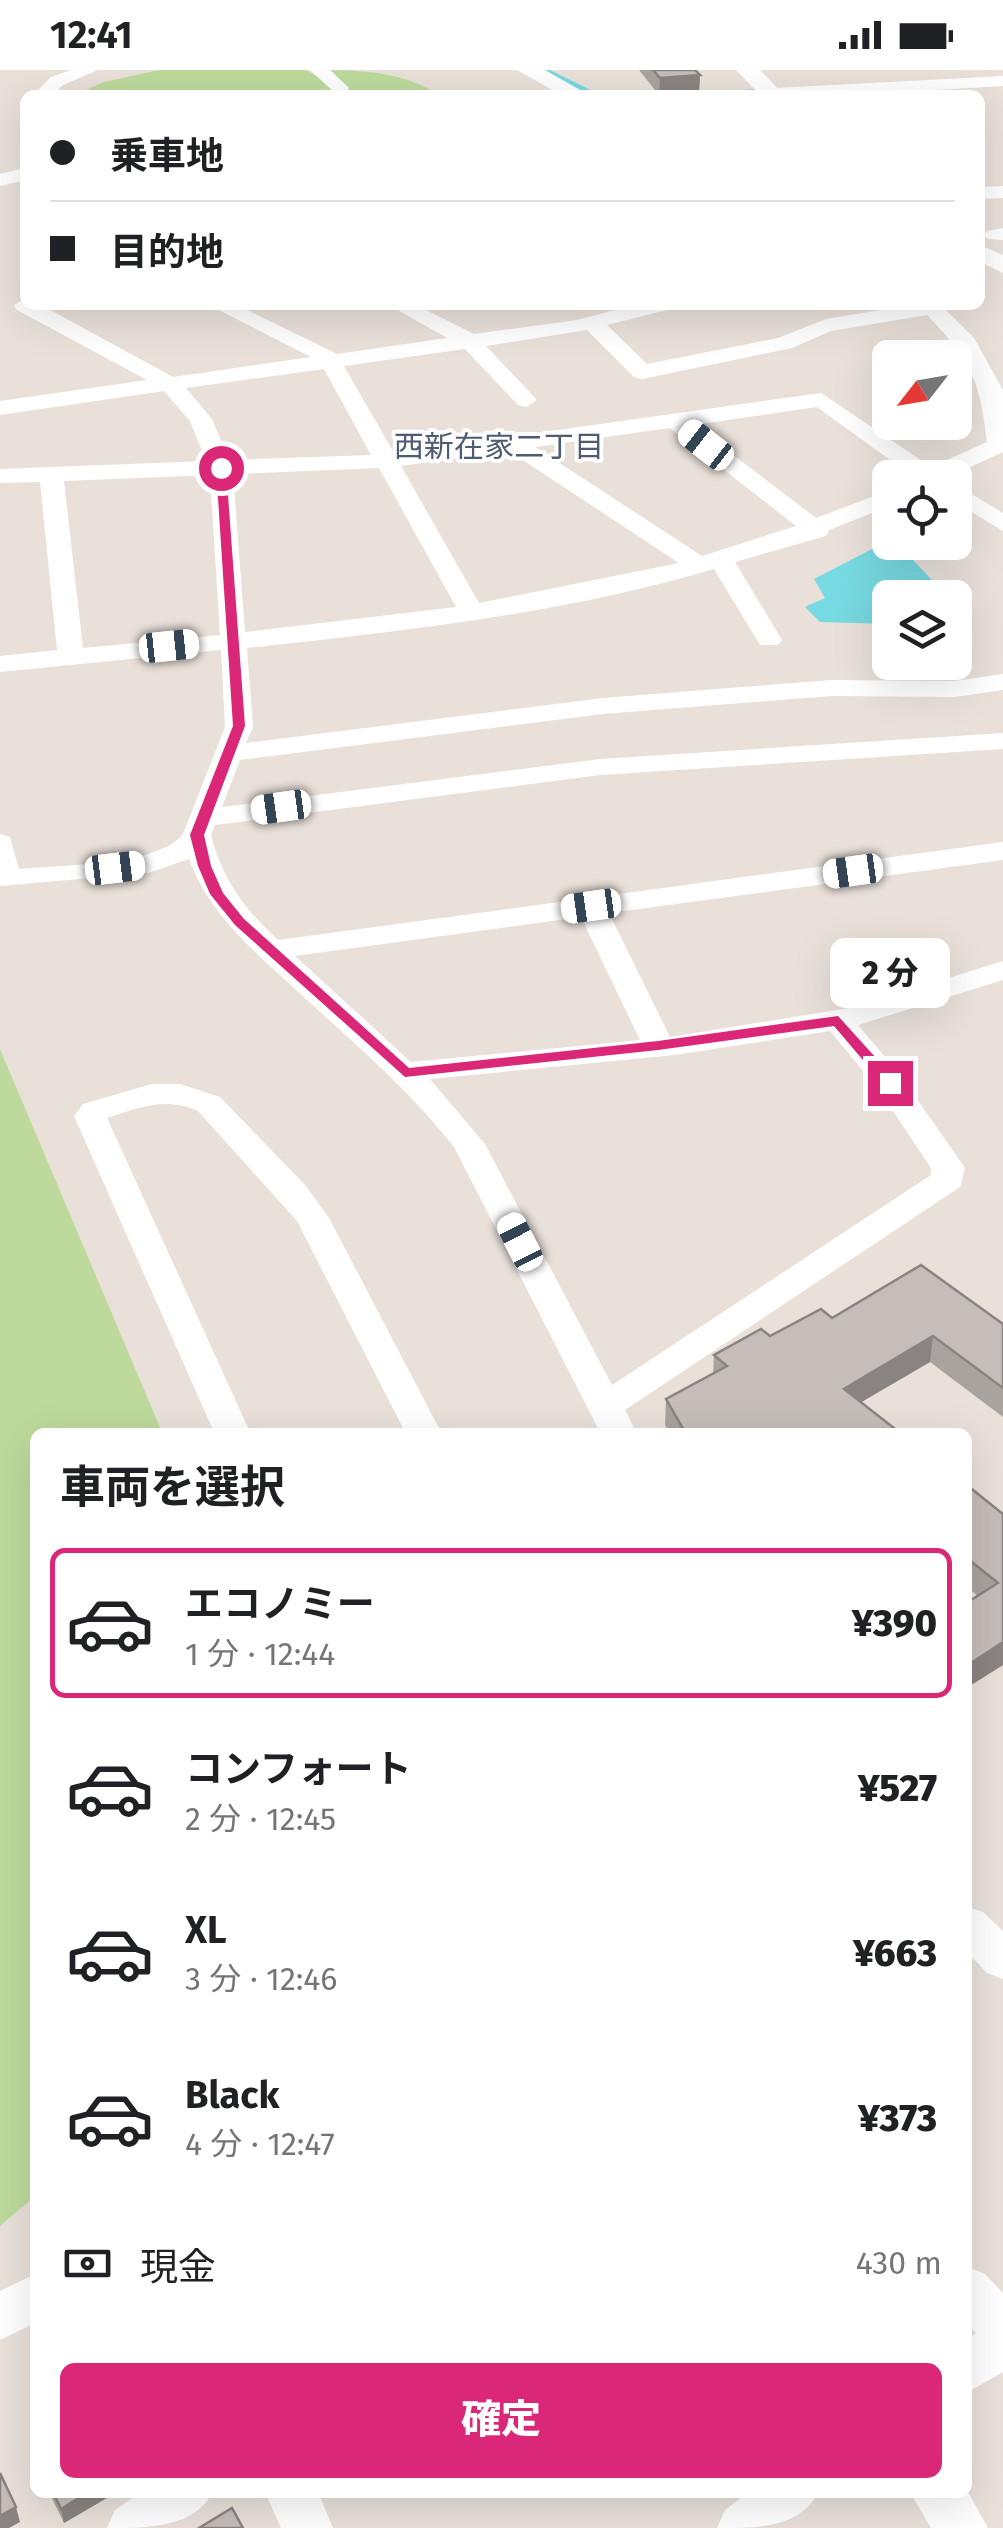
<!DOCTYPE html>
<html lang="ja">
<head>
<meta charset="utf-8">
<style>
  :root { --surface:#fff; --page:#f2f2f2; --text:#202124; --muted:#757577; --line:#e0e0e0; --accent:#db2777 }
  body { margin:0; font-family:"Fira Sans","Noto Sans JP",sans-serif; background:var(--page); color:var(--text); height:100vh; display:flex; flex-direction:column; font-size:38px; white-space:nowrap }
  * { box-sizing:border-box; margin:0 }
  p { font-size:32px; color:var(--muted) }
  .icon { flex:none; width:55px; height:55px; fill:none; stroke:currentColor; stroke-width:2; stroke-linecap:round; stroke-linejoin:round }
  .map { position:relative; flex:1; overflow:hidden }
  .sheet { position:absolute; left:30px; top:1358px; width:942px; height:1070px; display:flex; flex-direction:column; background:var(--surface); border-radius:15px; box-shadow:0 10px 40px #0002 }
  .sheet>* { flex:none }
  .guide { position:absolute; left:20px; top:20px; width:965px; height:220px; border-radius:15px; box-shadow:0 10px 40px #0002; display:grid; align-content:center; height:220px; padding:0 30px; background:var(--surface) }
  .needle { width:65px; rotate:239deg }
  .tools { position:absolute; left:872px; top:270px; display:grid; gap:20px }
  .tools a { display:grid; place-items:center; width:100px; height:100px; border-radius:15px; background:var(--surface); box-shadow:0 10px 40px #0002; font-size:50px }
  .end { position:absolute; width:45px; height:45px; margin:-22px; border:12px solid #db2777; background:#fff; box-shadow:0 0 0 5px #fff }
  .from { border-radius:50% }
  .bubble { position:absolute; height:70px; border-radius:15px; background:var(--surface); box-shadow:0 10px 40px #0002; font-size:32px; font-weight:800; line-height:70px; text-align:center }
  .car { position:absolute; width:30px; height:60px; margin:-30px -15px; border-radius:12px; box-shadow:0 0 8px 2px #0007; background:linear-gradient(#fff 24%,#345 0 40%,#fff 0 76%,#345 0 86%,#fff 0) }
  .guide b { display:flex; align-items:center; gap:35px; height:95px; font-size:38px }
  .guide b+b { border-top:2px solid var(--line) }
  .guide i { width:25px; height:25px; background:var(--text) }
  ul { padding:0; list-style:none }
  li { display:flex; align-items:center; gap:30px; height:150px; margin:0 20px 15px; padding:0 10px; border:5px solid transparent; border-radius:15px }
  li div { flex:1 }
  li b { display:block; font-size:38px }
  li em { font-style:normal; font-weight:800 }
  li.on { border-color:var(--accent) }
  li>.icon { width:90px; height:90px; stroke-width:1.5 }
  h2 { padding:0 30px; font-size:45px; line-height:120px }
  .pay { display:flex; align-items:center; gap:25px; height:110px; padding:0 30px; font-size:38px }
  .pay p { margin-inline-start:auto }
  .cta { display:flex; gap:20px; margin-top:auto; padding:20px 30px }
  .cta a { flex:1; height:115px; border-radius:15px; background:var(--accent); color:#fff; font-size:40px; font-weight:800; line-height:115px; text-align:center }
  .status { display:flex; justify-content:space-between; align-items:center; height:70px; padding:0 50px; background:var(--surface); direction:ltr }
  .status svg { height:28px; fill:currentColor }
  .map>svg:first-child { display:block }
  .green { fill:#bdda9c }
  .water { fill:#77d9e1 }
  .lines { fill:none; stroke-linecap:round; stroke-linejoin:round }
  .stream { stroke:#77d9e1; stroke-width:6 }
  .minor { fill:#fff; fill-rule:evenodd }
  .tertiary { fill:#fff; fill-rule:evenodd }
  .wall { fill:#a9a3a0 }
  .shaded-wall { fill:#898482 }
  .building { fill:#c4bdba; stroke:#898482; stroke-width:2.5 }
  .route { fill:#db2777 }
  .labels { text-anchor:middle; stroke-width:8; stroke-linejoin:round; paint-order:stroke }
  .far-neighbourhood-label { font-size:30px; fill:#4d5b73; stroke:#fff }
</style>
</head>
<body>
<div class="status"><b>12:41</b><svg viewBox="0 0 49 12"><path d="M0 12V9h3v3zM5 12V6h3v6zM10 12V3h3v9zM15 12V0h3v12zM26 1h20v11H26zM47 4h2v5h-2z"/></svg></div>
<div class="map">
<svg width="1003" height="2458" viewBox="0 0 1003 2458">
  <rect width="100%" height="100%" fill="#e9e0da"/>
  <path class="green" d="M159 0H306L316 6 311 0C353 0 395 0 431 20L416 25H306L330 17 298 25H75L104 12Z
    M0 979 162 1362H35V2126L0 2156Z"/>
  <path class="water" d="M872 479 912 489 948 527 890 528V554L820 552 805 537 825 528 814 509Z"/>
  <g class="lines">
    <path class="stream" d="M543 0 594 25
      M711 25 760 22"/>
    <path class="minor" d="M71 0H98L63 15 53 25H33L51 7Z
      M310 0H330L349 18 346 22H334Z
      M1003 6V16L853 25H747L756 19Z
      M25 98V110L0 116V104Z
      M1003 116V128L980 129V117Z
      M1003 158V170L987 169 984 165 987 161Z
      M25 229V235H41L173 307 311 287 209 235H237L337 284 447 268 389 235H416L474 264 577 250 634 235H670L667 240 607 255 647 294 778 268 826 249 911 235H941L974 268 1003 320V382L947 408H915L817 337 694 355 816 448 890 420V436L829 460 826 466 735 492 782 570 778 575H760L714 499C562 544 403 561 247 578L253 657 246 673 603 628 832 610 955 611 1003 604V620L955 627 832 626 603 644 240 690 222 737 600 689 1003 663V679L600 705 215 755 211 765C223 810 244 839 278 870L1003 772V790L609 843 670 967 856 937 1003 891V910L858 955 901 1006 965 1098 960 1117 625 1340 636 1362H600L454 1077C408 1018 350 970 295 919 253 880 210 845 189 789L148 803 0 816V764L10 767 19 799C59 795 159 796 183 764L225 657 221 580 0 602V586L57 580 40 412 0 413V399L206 391 190 351 164 321 0 345V331L147 310 17 240 14 235ZM927 245C971 291 980 309 987 372L931 397 821 323 394 383 344 296 465 279 518 335 526 337 537 330 486 276 587 260 634 307 642 309 792 278 831 261ZM324 299 371 385 229 390 212 349 186 318ZM670 358 796 456 702 486 535 377ZM509 381 679 493 479 533 401 396ZM379 398 456 537 245 562 233 404ZM210 405 220 565 83 578 64 411ZM581 847 640 970 411 992 295 886ZM830 961 879 1020 931 1098V1105L612 1315 485 1074 430 1009 675 985Z
      M955 414 1003 443V461L955 432Z
      M152 1014H180L220 1027 306 1116 329 1148 441 1362H405L297 1151 198 1041C166 1026 138 1038 107 1048L250 1362H214L74 1046 83 1034Z
      M968 1837 983 1842 1003 1861V1909L987 1903 968 1883Z
      M968 2197 985 2204 1003 2223V2302L968 2322V2269L976 2263 968 2254Z
      M35 2204V2253L0 2270V2221Z
      M141 2422H213C194 2458 148 2458 107 2458L115 2440Z
      M265 2422H318L333 2458H281Z
      M749 2422H819C799 2458 760 2458 717 2458L725 2440Z
      M910 2422H968L988 2458H931Z"/>
    <path class="tertiary" d="M517 0H545L589 25H561Z
      M736 0H760L784 25H760Z
      M980 175 1003 185V203L980 192Z"/>
  </g>
  <path class="wall" d="M639 0H695L700 5 699 22 659 25Z
    M832 1248 1003 1254V1347L930 1292 861 1332 899 1362H669L665 1355 666 1329 713 1304 714 1285Z
    M968 1416 1003 1444V1595L968 1617V1532L978 1526 968 1518Z
    M49 2422H117L64 2453Z"/>
  <path class="shaded-wall" d="M700 5 699 22 659 25 660 8Z
    M933 1266 930 1292 841 1344 844 1319Z
    M1003 1572V1595L968 1617V1595Z
    M88 2422H117L64 2453 61 2439Z
    M16 2437 20 2452 9 2458H0V2446Z"/>
  <path class="building" d="M653 0H695L700 5 660 8Z
    M921 1195 1003 1254V1318L933 1266 844 1319 899 1362H685L666 1329 727 1296 714 1285 761 1259 770 1266 821 1239 832 1248Z
    M968 1416 1003 1444V1572L968 1595V1532L998 1513 968 1489Z
    M0 2403 16 2437 0 2446Z
    M53 2422H88L61 2439Z
    M232 2438 243 2458H199Z"/>
  <path class="route" d="M221 394 226 398 245 656 204 765 211 796 223 823 244 849 409 998 658 971 838 946 896 1010V1016H885L834 956 658 980 405 1007 235 855 210 824 198 796 190 765 233 656 216 398Z"/>
  <g class="labels">
    <g class="far-neighbourhood-label">
      <text x="499" y="387">西新在家二丁目</text>
    </g>
  </g>
</svg>
<div class="tools">
<a><svg class="needle" viewBox="-14 -14 28 28"><path d="M0-13l5 13h-10z" fill="#e53935"/><path d="M0 13l5-13h-10z" fill="#757577"/></svg></a>
<a><svg class="icon" aria-label="locate" viewBox="0 0 24 24"><circle cx="12" cy="12" r="6"/><path d="M12 2v4M12 18v4M2 12h4M18 12h4"/></svg></a>
<a><svg class="icon" aria-label="layers" viewBox="0 0 24 24"><path d="M12 4l9 5-9 5-9-5zM3 14l9 5 9-5"/></svg></a>
</div>
<i class="end from" style="left:221px;top:398px"></i>
<i class="end" style="left:890px;top:1013px"></i>
<div class="bubble" style="left:830px;top:868px;width:120px">2 分</div>
<i class="car" style="left:706px;top:375px;rotate:308deg"></i>
<i class="car" style="left:169px;top:576px;rotate:84deg"></i>
<i class="car" style="left:281px;top:737px;rotate:262deg"></i>
<i class="car" style="left:115px;top:798px;rotate:83deg"></i>
<i class="car" style="left:853px;top:801px;rotate:262deg"></i>
<i class="car" style="left:591px;top:836px;rotate:262deg"></i>
<i class="car" style="left:520px;top:1172px;rotate:333deg"></i>
<div class="guide">
<b><i class="from"></i>乗車地</b>
<b><i></i>目的地</b>
</div>
<section class="sheet">
<h2>車両を選択</h2>
<ul>
<li class="on"><svg class="icon" aria-label="car" viewBox="0 0 24 24"><path d="M5 17H2v-5l4-1 3-4h7l3 4 3 1v5h-3M9 17h6M6 11h13"/><circle cx="7" cy="17" r="2"/><circle cx="17" cy="17" r="2"/></svg><div><b>エコノミー</b><p>1 分 · 12:44</p></div><em>¥390</em></li>
<li><svg class="icon" aria-label="car" viewBox="0 0 24 24"><path d="M5 17H2v-5l4-1 3-4h7l3 4 3 1v5h-3M9 17h6M6 11h13"/><circle cx="7" cy="17" r="2"/><circle cx="17" cy="17" r="2"/></svg><div><b>コンフォート</b><p>2 分 · 12:45</p></div><em>¥527</em></li>
<li><svg class="icon" aria-label="car" viewBox="0 0 24 24"><path d="M5 17H2v-5l4-1 3-4h7l3 4 3 1v5h-3M9 17h6M6 11h13"/><circle cx="7" cy="17" r="2"/><circle cx="17" cy="17" r="2"/></svg><div><b>XL</b><p>3 分 · 12:46</p></div><em>¥663</em></li>
<li><svg class="icon" aria-label="car" viewBox="0 0 24 24"><path d="M5 17H2v-5l4-1 3-4h7l3 4 3 1v5h-3M9 17h6M6 11h13"/><circle cx="7" cy="17" r="2"/><circle cx="17" cy="17" r="2"/></svg><div><b>Black</b><p>4 分 · 12:47</p></div><em>¥373</em></li>
</ul>
<div class="pay"><svg class="icon" aria-label="cash" viewBox="0 0 24 24"><path d="M3 7h18v10H3z"/><circle cx="12" cy="12" r="2"/></svg>現金<p>430 m</p></div>
<div class="cta"><a>確定</a></div>
</section>
</div>
</body>
</html>
